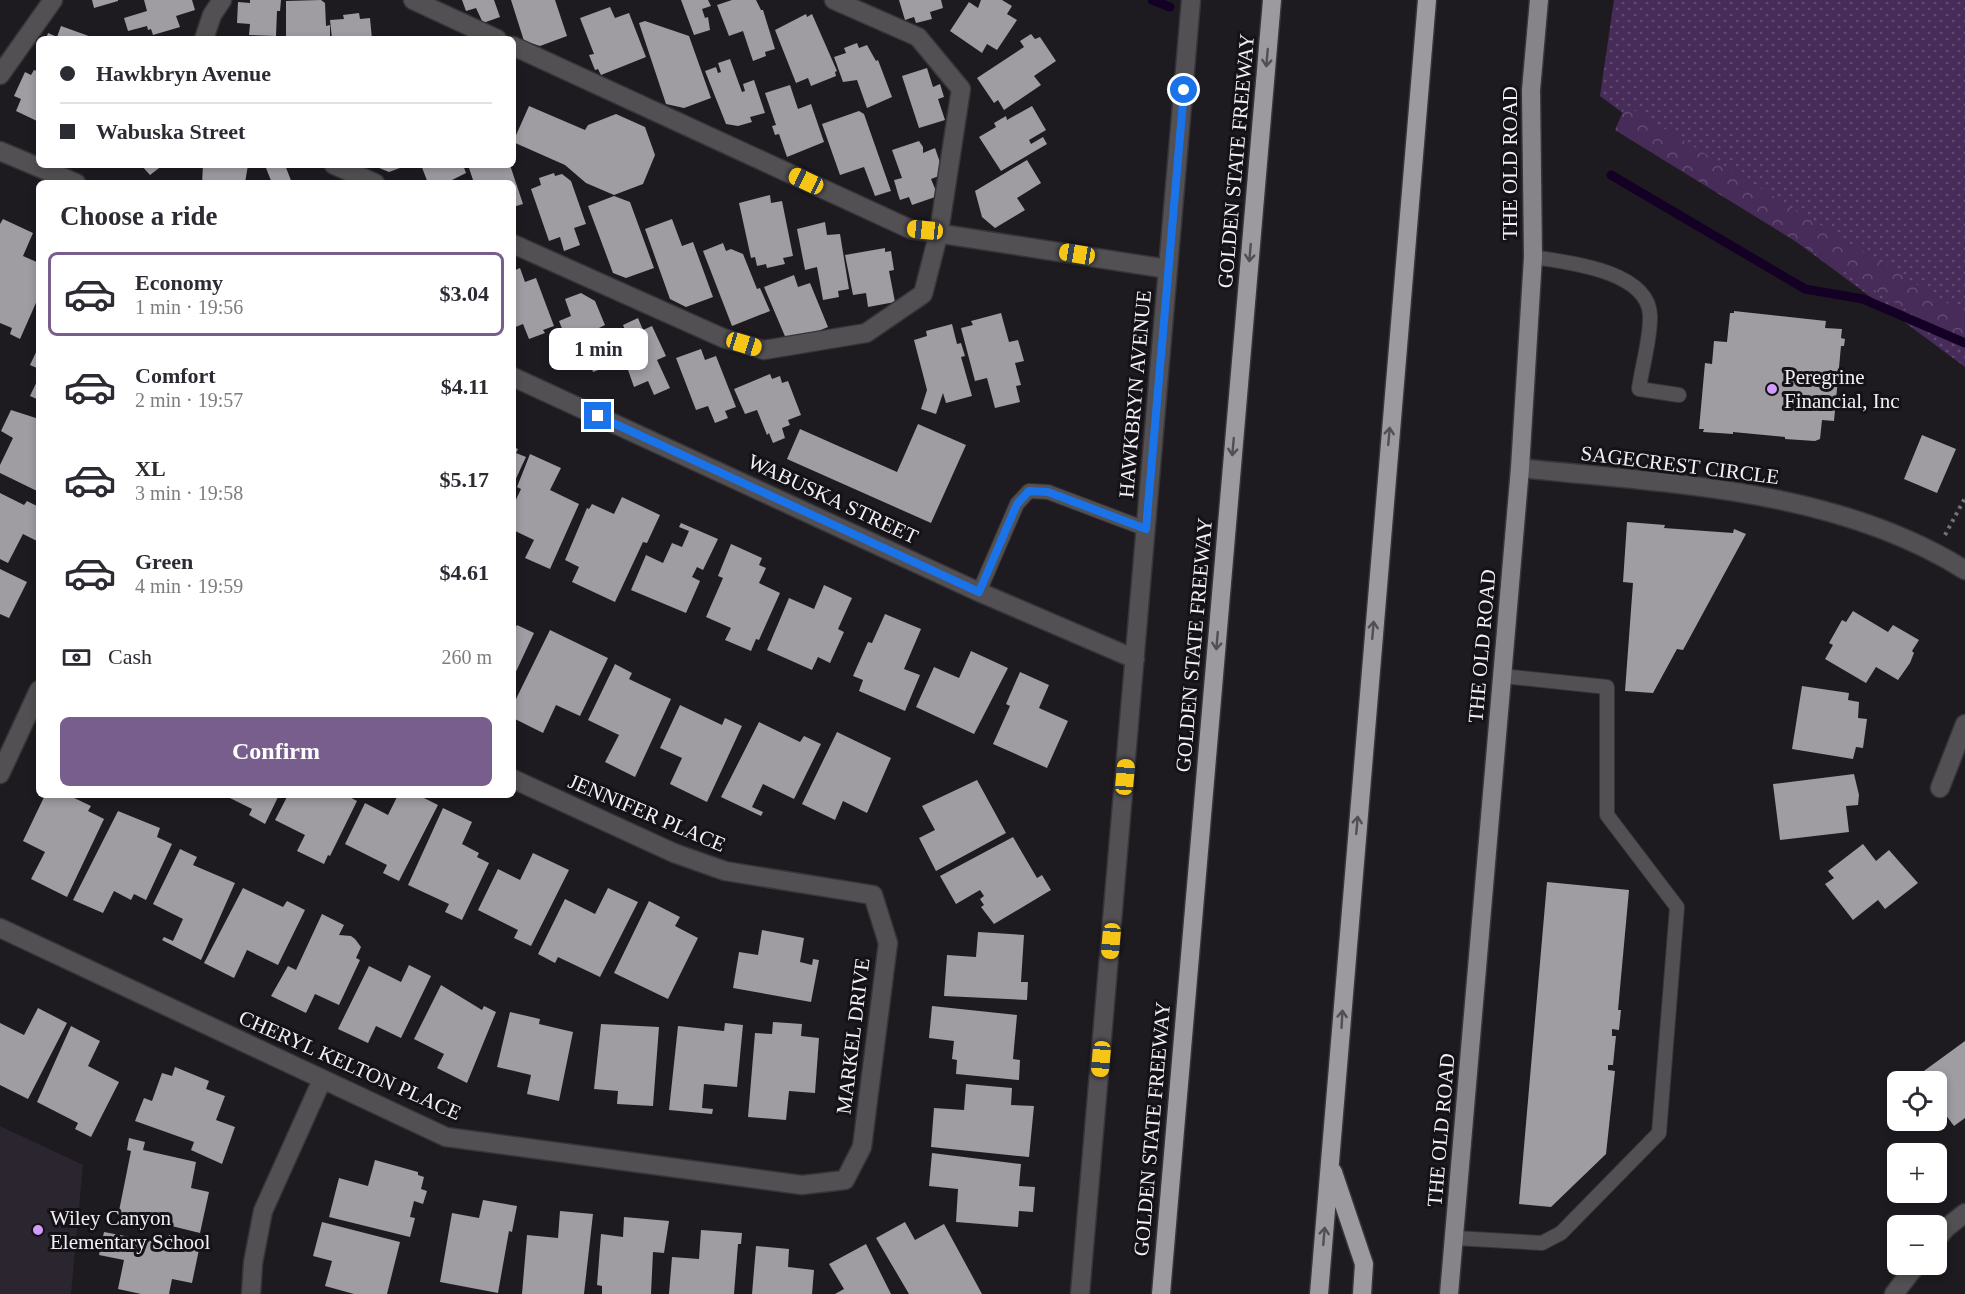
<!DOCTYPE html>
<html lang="en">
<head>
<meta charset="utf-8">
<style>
  :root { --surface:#fff; --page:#f7f7f7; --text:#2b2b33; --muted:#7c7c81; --line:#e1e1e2; --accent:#775e8d }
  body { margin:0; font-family:Georgia,serif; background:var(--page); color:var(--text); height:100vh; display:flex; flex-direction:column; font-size:22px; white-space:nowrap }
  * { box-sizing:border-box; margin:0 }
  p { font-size:20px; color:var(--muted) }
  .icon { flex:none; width:33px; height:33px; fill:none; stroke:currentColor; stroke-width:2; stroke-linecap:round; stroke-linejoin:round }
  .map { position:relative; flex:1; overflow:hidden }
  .side { position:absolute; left:36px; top:180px; width:480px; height:618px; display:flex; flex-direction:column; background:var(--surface); border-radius:9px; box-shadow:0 3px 9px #0003 }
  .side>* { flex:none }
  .banner { position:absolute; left:36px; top:36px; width:480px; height:132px; border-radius:9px; box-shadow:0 3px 9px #0003; display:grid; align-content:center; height:132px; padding:0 24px; background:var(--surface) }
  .tools { position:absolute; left:1887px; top:1071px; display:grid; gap:12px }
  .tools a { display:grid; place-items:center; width:60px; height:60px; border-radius:9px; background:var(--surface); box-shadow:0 3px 9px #0003; font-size:30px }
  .end { position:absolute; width:27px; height:27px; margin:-14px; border:8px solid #1a73e8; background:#fff; box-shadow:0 0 0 3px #fff }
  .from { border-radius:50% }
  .bubble { position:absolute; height:42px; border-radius:9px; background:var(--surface); box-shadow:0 3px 9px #0003; font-size:20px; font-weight:700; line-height:42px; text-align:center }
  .car { position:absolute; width:18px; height:36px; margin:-18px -9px; border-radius:8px; box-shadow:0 0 4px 2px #0007; background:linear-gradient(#f5c518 24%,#345 0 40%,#f5c518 0 76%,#345 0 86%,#f5c518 0) }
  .banner b { display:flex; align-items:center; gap:21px; height:57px; font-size:22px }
  .banner b+b { border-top:2px solid var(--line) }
  .banner i { width:15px; height:15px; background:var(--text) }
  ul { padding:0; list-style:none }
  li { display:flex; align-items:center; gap:18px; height:84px; margin:0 12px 9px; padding:0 12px; border:3px solid transparent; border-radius:9px }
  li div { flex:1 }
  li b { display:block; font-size:22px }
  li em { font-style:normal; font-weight:700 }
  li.on { border-color:var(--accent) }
  li>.icon { width:54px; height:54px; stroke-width:1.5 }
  h2 { padding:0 24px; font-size:27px; line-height:72px }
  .pay { display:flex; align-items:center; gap:15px; height:66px; padding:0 24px; font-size:22px }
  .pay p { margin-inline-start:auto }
  .action { display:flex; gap:12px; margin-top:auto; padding:12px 24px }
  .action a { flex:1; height:69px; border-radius:9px; background:var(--accent); color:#fff; font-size:24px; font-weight:700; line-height:69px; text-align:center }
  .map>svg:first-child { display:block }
  .built { fill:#2a252e }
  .grass { fill:url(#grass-dots) }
  .forest { fill:url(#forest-crowns) }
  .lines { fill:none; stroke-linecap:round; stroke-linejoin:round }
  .stream { stroke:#140024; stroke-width:9 }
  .building { fill:#9f9ca2 }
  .lane-casing { stroke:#373539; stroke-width:16 }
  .street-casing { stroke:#373539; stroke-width:21 }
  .primary-casing { stroke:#373539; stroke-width:21 }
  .highway-casing { stroke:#373539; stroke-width:21 }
  .path { stroke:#747176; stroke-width:4; stroke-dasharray:3 4.5; stroke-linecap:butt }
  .lane { stroke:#525053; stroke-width:14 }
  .street { stroke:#525053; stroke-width:18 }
  .primary { stroke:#878489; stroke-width:18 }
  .highway { stroke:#9c999f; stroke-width:18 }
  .oneway { stroke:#514f54 }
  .route { stroke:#1a73e8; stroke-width:8 }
  .poi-dot { fill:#d39cfc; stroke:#141216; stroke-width:2 }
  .labels { text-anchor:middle; stroke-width:6; stroke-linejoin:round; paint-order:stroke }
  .street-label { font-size:21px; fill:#f2f0f4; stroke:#141216 }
  .poi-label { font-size:21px; fill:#f2f0f4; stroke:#141216; text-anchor:start }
</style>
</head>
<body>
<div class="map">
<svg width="1965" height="1294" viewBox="0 0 1965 1294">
  <defs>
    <pattern id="grass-dots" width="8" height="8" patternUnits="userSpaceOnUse" patternTransform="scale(1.5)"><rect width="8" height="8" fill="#472c59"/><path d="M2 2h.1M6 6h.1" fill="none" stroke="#624b71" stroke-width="1.8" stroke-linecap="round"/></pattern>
    <pattern id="forest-crowns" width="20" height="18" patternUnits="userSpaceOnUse" patternTransform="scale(1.5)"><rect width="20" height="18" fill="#472c59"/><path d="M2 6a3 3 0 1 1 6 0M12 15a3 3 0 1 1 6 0" fill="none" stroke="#624b71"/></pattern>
  </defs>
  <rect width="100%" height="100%" fill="#1e1b20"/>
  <path class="built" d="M0 1126 83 1165 71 1294H0Z"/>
  <path class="grass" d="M1614 0H1965V367L1600 96Z"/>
  <path class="forest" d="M1626 105 1965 314V346L1615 130Z"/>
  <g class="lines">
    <path class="stream" d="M1152 0 1170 7
      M1611 175 1805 289 1863 299 1965 343"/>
  </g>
  <path class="building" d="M92 0H118V1L94 8Z
    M144 0H192L195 10 176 16 180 27 153 35 151 29 148 30 147 26 128 31 124 18 147 11Z
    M250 0H281L280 11H277L276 36 249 35 250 24 237 23 238 2 250 3Z
    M321 0 325 3 326 26 330 25V39H286V1Z
    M462 0H494L500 17 483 23 476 8 466 11Z
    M511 0H555L567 36 540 46 524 41Z
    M681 0H708L711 6 702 9 705 18 708 17 710 30 694 35Z
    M732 0H756L761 10H763L775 49 765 52 766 56 753 61 743 31 729 36 717 5Z
    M899 0H941L943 8 930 12 932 19 916 23 914 17 905 20Z
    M981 0H1002L1012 6 1007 14 1017 20 997 50 987 44 982 53 950 31 969 2 978 8Z
    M610 7 615 18 629 13 646 57 601 75 598 69 595 70 589 55 594 54 580 18Z
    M359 13 360 19 370 18 372 39H332L330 20 344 19 343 15Z
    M806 14 807 17 812 14 837 71 835 72 836 76 811 86 808 78 796 83 775 30Z
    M645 21 689 36 711 98 684 108 666 104 639 23Z
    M61 26 97 39H46L48 33 57 37Z
    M1031 34 1035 39 1040 37 1056 61 1034 76 1041 85 1004 110 998 100 994 103 977 78 1024 47 1020 41Z
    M857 43 859 48 867 45 876 61 878 60 892 97 867 108 857 80 843 82 834 57 846 53 844 48Z
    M730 59 742 92 745 91 743 84 754 80 765 113 750 117 752 122 738 126 726 124 705 71 716 67 718 73 721 72 718 63Z
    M927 68 933 87 940 84 944 97 938 99 945 120 919 128 902 76Z
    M34 70 39 72V122L16 111 21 99 14 96 25 72 31 75Z
    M790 85 798 109 811 104 824 142 787 157 779 134 775 135 772 126 776 125 765 93Z
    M529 106 585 130 588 125 616 114 645 127 655 155 643 184 614 195 586 183 565 165 513 142Z
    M1032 106 1046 130 1029 140 1031 144 1043 137 1047 144 1001 171 979 137 996 127 994 123 1006 116 1007 120Z
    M859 111 864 114 891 191 875 196 864 167 840 175 822 124Z
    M919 141 923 147V153L935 148 944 174 931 179 938 196 912 205 909 197 900 200 898 194 894 180 902 178 892 150Z
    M1027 160 1041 183 1017 198 1025 210 995 228 982 217 975 191Z
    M141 165H163L150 175Z
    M203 165H248L245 183H202Z
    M273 165H285L292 183H272L266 168Z
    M372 165H408L389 172Z
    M421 165H463L466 173 446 183H428Z
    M468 165H496L497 168 510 165 523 204 513 207V183H474Z
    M554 173 555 176 562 174 571 181 586 224 574 228 580 245 564 251 560 237 549 241 531 189 541 185 539 178Z
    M770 195 771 203 782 201 793 256 783 258 785 264 767 268 766 264 757 266 755 257 751 258 739 203Z
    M614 196 630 202 654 268 626 278 613 273 588 206Z
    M3 219 33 233 23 256 39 263V296L20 339 10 334 12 328 0 323V224Z
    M672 219 682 246 693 242 713 297 686 307 670 299 645 229Z
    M825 222 827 235 840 234 849 289 838 291 839 297 823 300 817 267 805 270 797 229Z
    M723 243 726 251 731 249 743 254 757 289 760 288 770 311 732 326 703 251Z
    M885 248V252L891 251 894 270 889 271 895 302 868 307 866 293 853 295 845 255Z
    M520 268 525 282 536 278 554 326 543 330 545 333 529 339 523 324 513 328V271Z
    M794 275 798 287 810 283 828 327 794 341H787L764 287Z
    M581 293 595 301 605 325 597 329 611 365 593 372 584 346 571 351 559 321 571 316 565 299Z
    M1734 311 1826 321 1825 328 1842 329 1841 338 1845 339 1844 346H1841L1834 421 1822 420 1820 439 1815 441 1785 439V437L1733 432V434L1703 432 1704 429H1699L1705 363 1712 364 1714 341 1727 342 1730 313H1734Z
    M1001 313 1009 342 1018 340 1024 361 1015 363 1021 385 1016 386 1020 402 995 408 987 378 975 381 961 328 973 325 971 321Z
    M638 318 643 330 652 326 666 356 657 360 670 388 654 395 648 381 634 387 620 347 630 342 623 325Z
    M952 324 957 344 961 343 965 356 961 357 972 396 946 403 943 393 936 414 921 409 927 390 914 340 927 336 926 331Z
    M39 346V369L30 365Z
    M701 349 705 360 716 356 736 407 725 411 728 418 715 423 708 406 696 410 676 358Z
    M770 374 772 379 780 376 782 383 788 381 801 415 788 420 790 425 782 428 785 438 773 443 769 433 767 435 757 410 745 414 734 389Z
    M39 377V400L30 396Z
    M11 410 39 419 37 491 0 473V465L13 438 1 431Z
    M918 424 966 445 931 523 787 459 800 429 897 472Z
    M1922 435 1956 449 1937 493 1904 479Z
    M513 447 518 449 516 453 526 457 513 485Z
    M530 454 561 468 550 490 579 504 550 569 525 558 534 540 513 530V506L521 489 517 487Z
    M0 493 24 505 27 501 39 507V542L23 534 8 563 0 559Z
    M622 497 660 515 647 543 643 542 615 602 572 582 579 567 565 560 587 508 589 509 592 504 614 514Z
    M1627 522 1665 525 1664 528 1733 533 1734 529 1746 534 1683 650 1677 649 1653 693 1625 691 1633 583 1623 582Z
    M681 523 718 539 703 570 697 567 692 577 700 581 686 613 631 590 646 555 663 563 672 543 682 547 689 531 679 527Z
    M731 544 762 558 759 565 766 568 759 583 780 593 759 640 756 639 751 651 725 640 731 628 706 617 723 578 718 576Z
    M0 569 27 582 9 618 0 614Z
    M824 585 852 598 838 629 844 632 830 663 818 657 812 670 767 650 789 598 814 609Z
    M1853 611 1888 632 1893 625 1919 640 1912 651 1914 653 1910 663 1898 680 1876 667 1866 683 1825 659 1833 645 1829 643 1842 620 1846 622Z
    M885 614 921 629 904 669 920 675 905 711 859 691 863 680 853 676 868 642 872 643Z
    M517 625 534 633 513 678V632Z
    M550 630 608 658 580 716 556 705 543 733 513 718V705Z
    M971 651 1008 668 974 734 916 707 934 667 959 678Z
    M615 664 632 673 629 679 671 699 635 777 605 762 619 735 588 720Z
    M1020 672 1049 685 1039 708 1068 721 1047 768 993 744 1010 706 1006 704Z
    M1802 686 1849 693 1848 700 1859 702 1858 718 1867 719 1863 748 1856 747 1853 759 1792 749Z
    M680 705 722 725 725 718 742 726 707 802 670 784 682 758 660 748Z
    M759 722 800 742 804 736 821 744 794 799 763 784 752 807 763 812 761 816 721 797Z
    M837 732 891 758 867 813 843 801 835 820 802 804Z
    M1854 774 1859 795 1858 805 1846 806 1849 832 1780 840 1773 784Z
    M977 780 1006 833 936 871 919 838 935 830 922 806Z
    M45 795H68L91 806 88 811 104 819 67 897 31 879 45 852 23 841Z
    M224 795H279L265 824 249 815 252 809Z
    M288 795H346L357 801 330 856 328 855 324 864 297 851 305 835 275 820Z
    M398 795H418L438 805 399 881 383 873 387 865 345 844 365 803 388 815Z
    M443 808 472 822 462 844 479 853 477 857 489 863 462 920 445 912 449 904 408 885Z
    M118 811 160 828 157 837 172 844 146 900 134 894 131 900 114 891 103 913 73 900Z
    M1013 837 1037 878 1042 875 1051 890 994 924 981 907 984 905 980 899 984 896 980 890 956 904 940 876Z
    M1863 844 1876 861 1889 850 1918 883 1885 909 1878 900 1853 920 1825 884 1834 878 1828 871Z
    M180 849 197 857 193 865 235 883 201 960 162 940 164 937 173 941 183 919 153 904Z
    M533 853 569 870 531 946 514 938 518 930 478 910 498 869 520 880Z
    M1547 882 1629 890 1618 1010H1621L1619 1030 1612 1029V1036H1616L1613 1065H1608V1070L1615 1071 1606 1154 1551 1207 1519 1204Z
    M243 888 283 907 287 901 305 910 278 965 247 950 234 978 204 963Z
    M608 888 638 902 600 977 558 957 555 963 538 954 565 899 595 914Z
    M649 901 680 917 675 926 698 938 668 999 614 973Z
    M322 914 344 925 339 935 351 936 355 939 361 947 356 958 360 960 339 1005 315 994 306 1013 271 996 288 966 296 970Z
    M762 930 804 938 800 962 812 965 813 959 819 960 811 1002 733 988 739 952 758 955Z
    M978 932 1024 935 1021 982H1028L1027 1000 944 996 947 955 976 957Z
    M409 965 431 976 401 1038 376 1026 368 1043 338 1029 369 966 401 982Z
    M441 985 482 1010 484 1006 496 1012 467 1083 437 1068 444 1054 414 1039Z
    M932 1006 1017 1015 1013 1059 1020 1060 1019 1080 956 1074 957 1060 952 1059 954 1041 929 1038Z
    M38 1008 67 1023 28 1099 0 1085V1023L24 1035Z
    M510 1012 540 1019 539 1024 573 1032 559 1101 527 1094 531 1075 497 1067Z
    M773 1022 802 1024 801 1036 819 1038 815 1093 789 1091 786 1120 748 1117 755 1033 772 1034Z
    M725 1023 743 1025 737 1087 704 1084 702 1108 713 1109 712 1114 669 1110 678 1026 724 1031Z
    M601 1024 659 1027 653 1106 617 1104 618 1091 594 1089Z
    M71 1026 100 1041 88 1066 119 1082 91 1137 75 1129 78 1123 37 1102Z
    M1965 1041V1118L1954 1126 1936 1102V1082H1921L1917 1076Z
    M175 1067 209 1081 206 1089 225 1096 216 1120 235 1127 222 1164 191 1150 194 1142 135 1121 144 1098 152 1101 162 1073 172 1076Z
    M966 1084 1012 1088 1011 1105 1034 1106 1029 1157 931 1147 934 1108 964 1110Z
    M129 1138 145 1142 143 1150 196 1162 191 1188 209 1192 200 1233 131 1216H118L131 1151 127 1150Z
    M932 1153 1021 1164 1019 1186 1035 1187 1033 1212 1019 1211 1018 1227 956 1222 958 1189 929 1186Z
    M375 1160 418 1172V1175L424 1177 421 1189 427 1191 423 1204 414 1201 410 1217 415 1218 410 1237 329 1217 339 1178 368 1186Z
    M483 1200 517 1206 512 1232 509 1231 498 1293 440 1282 452 1213 479 1218Z
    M560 1211 593 1214 584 1294H522L527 1235 558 1238Z
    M624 1217 669 1221 664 1253 653 1252 651 1294H602V1286L597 1285 601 1234 623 1237Z
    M322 1222 400 1242 387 1294H354L325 1286 332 1261 313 1256Z
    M905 1222 915 1240 944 1224 982 1294H909L876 1238Z
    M701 1230 742 1233 741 1244H738L734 1294H669L672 1257 699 1259Z
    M104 1232 167 1244 169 1235 201 1240 192 1283 172 1279 169 1294H141L118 1289 124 1260 99 1255Z
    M866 1244 891 1294H835L844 1289 829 1264Z
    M756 1246 789 1249 788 1267 814 1270 812 1294H752Z"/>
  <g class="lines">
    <g class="lane-casing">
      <path id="lane" d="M1533 257C1565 262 1648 270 1650 315 1651 338 1642 365 1639 389L1679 395
        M979 592 1017 504 1029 491 1048 492 1146 529
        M1454 1238 1542 1243 1561 1233 1659 1133 1677 907 1607 815V687L1502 676"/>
    </g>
    <g class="street-casing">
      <path id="street" d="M413 0 497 39
        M204 39 212 15 222 0
        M513 46 910 229 1168 269
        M0 75 53 0
        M0 151 76 183
        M334 165 375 183
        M513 244 723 338 764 350 866 333 923 294 939 232 961 89 918 37 834 0
        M513 377 979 592 1135 659
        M1520 468C1669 484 1834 488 1965 570
        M0 774 39 690
        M1940 788 1965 724
        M0 928 446 1137 802 1185 845 1180 862 1147 888 943 873 895 725 871 674 853 513 779
        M1936 1240 1946 1228 1965 1213
        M251 1294 253 1263 263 1211 322 1080
        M1080 1294 1191 0
        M1894 1294 1917 1264"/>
    </g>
    <g class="primary-casing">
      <path id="primary" d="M1449 1294 1520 468 1533 257 1531 90 1539 0"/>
    </g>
    <g class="highway-casing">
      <path id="highway" d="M1333 1172 1364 1264 1362 1294
        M1161 1294 1272 0
        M1319 1294 1427 0"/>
    </g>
    <path class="path" d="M1945 535 1965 498"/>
    <use href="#lane" class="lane"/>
    <use href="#street" class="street"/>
    <use href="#primary" class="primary"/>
    <use href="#highway" class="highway"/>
  </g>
  <defs><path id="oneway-shaft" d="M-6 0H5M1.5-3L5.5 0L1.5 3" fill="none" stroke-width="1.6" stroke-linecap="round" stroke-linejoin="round" transform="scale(1.5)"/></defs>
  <g class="oneway">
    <use href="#oneway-shaft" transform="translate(1267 58) rotate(95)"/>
    <use href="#oneway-shaft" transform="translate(1250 253) rotate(95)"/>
    <use href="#oneway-shaft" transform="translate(1389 436) rotate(-85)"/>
    <use href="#oneway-shaft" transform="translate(1233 447) rotate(95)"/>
    <use href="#oneway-shaft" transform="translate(1373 630) rotate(-85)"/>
    <use href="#oneway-shaft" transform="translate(1217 641) rotate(95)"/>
    <use href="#oneway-shaft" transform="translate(1357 825) rotate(-85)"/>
    <use href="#oneway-shaft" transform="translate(1342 1019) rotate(-87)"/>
    <use href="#oneway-shaft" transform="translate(1324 1236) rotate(-85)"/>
  </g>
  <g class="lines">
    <path class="route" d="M598 416 979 592 1017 504 1029 491 1048 492 1146 529 1184 90"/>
  </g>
  <g class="poi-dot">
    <circle cx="1772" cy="389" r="6"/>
    <circle cx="38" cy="1230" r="6"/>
  </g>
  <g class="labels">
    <g class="street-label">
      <text transform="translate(1236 161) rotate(-85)" y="7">GOLDEN STATE FREEWAY</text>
      <text transform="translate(1510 163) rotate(-90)" y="7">THE OLD ROAD</text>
      <text transform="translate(1135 394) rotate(-85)" y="7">HAWKBRYN AVENUE</text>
      <text transform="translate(1680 465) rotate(7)" y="7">SAGECREST CIRCLE</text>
      <text transform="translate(833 499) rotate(25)" y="7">WABUSKA STREET</text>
      <text transform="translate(1194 645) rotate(-85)" y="7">GOLDEN STATE FREEWAY</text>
      <text transform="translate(1482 646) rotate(-85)" y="7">THE OLD ROAD</text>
      <text transform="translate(647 813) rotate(23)" y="7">JENNIFER PLACE</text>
      <text transform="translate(853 1036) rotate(-83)" y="7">MARKEL DRIVE</text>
      <text transform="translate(350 1065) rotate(24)" y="7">CHERYL KELTON PLACE</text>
      <text transform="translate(1152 1129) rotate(-85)" y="7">GOLDEN STATE FREEWAY</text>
      <text transform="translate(1441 1130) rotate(-85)" y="7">THE OLD ROAD</text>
    </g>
    <g class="poi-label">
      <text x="1784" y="384">Peregrine<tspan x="1784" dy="24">Financial, Inc</tspan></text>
      <text x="50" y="1225">Wiley Canyon<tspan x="50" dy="24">Elementary School</tspan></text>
    </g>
  </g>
</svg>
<div class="tools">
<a><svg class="icon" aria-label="locate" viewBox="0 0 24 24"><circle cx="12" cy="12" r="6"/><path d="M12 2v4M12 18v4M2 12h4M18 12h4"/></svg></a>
<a>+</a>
<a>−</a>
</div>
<i class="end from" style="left:1184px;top:90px"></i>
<i class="end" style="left:598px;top:416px"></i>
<div class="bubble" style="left:549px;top:328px;width:99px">1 min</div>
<i class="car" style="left:806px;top:181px;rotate:295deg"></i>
<i class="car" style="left:925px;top:230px;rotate:276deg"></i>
<i class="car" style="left:1077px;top:254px;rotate:279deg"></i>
<i class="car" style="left:744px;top:344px;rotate:107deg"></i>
<i class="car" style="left:1125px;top:777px;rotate:5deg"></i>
<i class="car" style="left:1111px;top:941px;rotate:185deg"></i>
<i class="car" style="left:1101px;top:1059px;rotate:185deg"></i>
<div class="banner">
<b><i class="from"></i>Hawkbryn Avenue</b>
<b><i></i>Wabuska Street</b>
</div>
<section class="side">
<h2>Choose a ride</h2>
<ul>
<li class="on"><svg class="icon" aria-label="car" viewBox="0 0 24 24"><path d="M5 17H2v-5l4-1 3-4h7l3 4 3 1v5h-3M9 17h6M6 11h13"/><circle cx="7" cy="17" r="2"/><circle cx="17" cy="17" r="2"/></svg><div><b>Economy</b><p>1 min · 19:56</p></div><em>$3.04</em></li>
<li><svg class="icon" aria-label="car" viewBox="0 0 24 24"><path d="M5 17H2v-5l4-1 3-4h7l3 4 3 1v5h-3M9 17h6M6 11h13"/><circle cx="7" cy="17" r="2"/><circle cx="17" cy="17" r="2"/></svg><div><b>Comfort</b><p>2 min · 19:57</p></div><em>$4.11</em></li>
<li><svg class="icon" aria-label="car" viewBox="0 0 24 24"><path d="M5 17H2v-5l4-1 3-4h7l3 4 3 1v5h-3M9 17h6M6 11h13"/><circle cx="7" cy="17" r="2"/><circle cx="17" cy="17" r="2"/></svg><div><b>XL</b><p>3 min · 19:58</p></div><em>$5.17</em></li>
<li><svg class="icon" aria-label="car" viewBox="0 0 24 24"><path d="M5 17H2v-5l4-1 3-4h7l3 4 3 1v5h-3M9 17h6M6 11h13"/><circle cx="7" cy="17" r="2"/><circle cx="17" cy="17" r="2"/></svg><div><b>Green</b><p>4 min · 19:59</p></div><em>$4.61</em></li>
</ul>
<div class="pay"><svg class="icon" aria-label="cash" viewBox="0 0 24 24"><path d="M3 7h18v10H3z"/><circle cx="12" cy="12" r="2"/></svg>Cash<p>260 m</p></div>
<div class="action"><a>Confirm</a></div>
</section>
</div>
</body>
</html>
